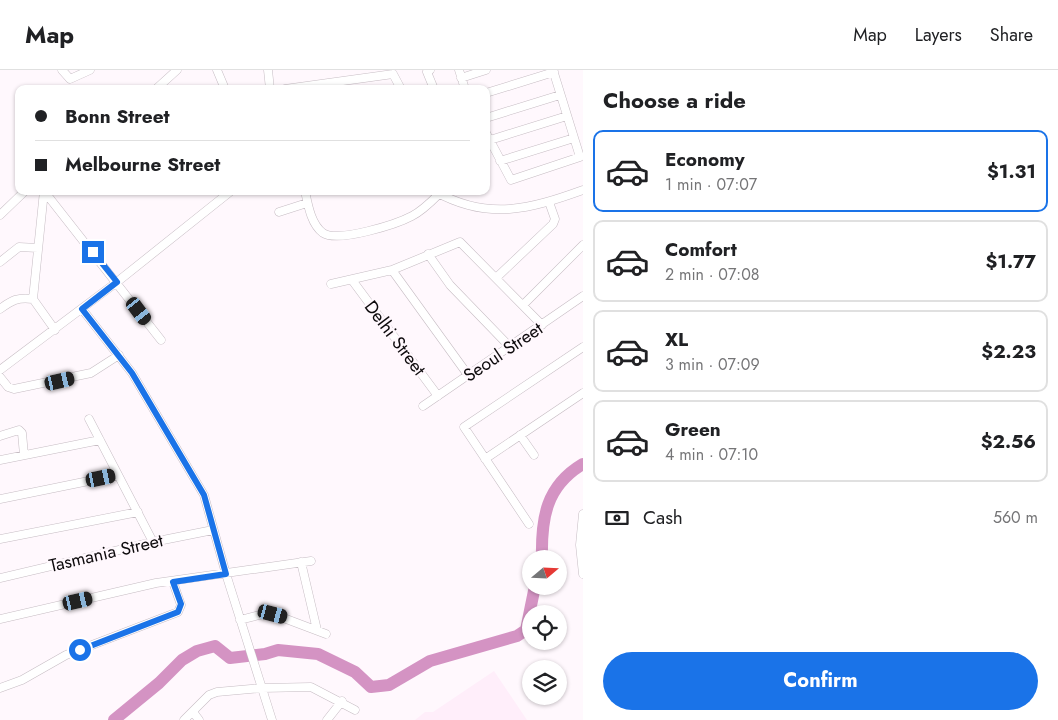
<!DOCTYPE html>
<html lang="en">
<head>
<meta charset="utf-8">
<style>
  :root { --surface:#fff; --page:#f6f6f6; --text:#202124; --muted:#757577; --line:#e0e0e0; --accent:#1a73e8 }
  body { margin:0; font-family:Jost,sans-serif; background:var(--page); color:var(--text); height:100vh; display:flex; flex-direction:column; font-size:19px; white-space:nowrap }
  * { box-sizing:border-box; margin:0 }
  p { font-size:16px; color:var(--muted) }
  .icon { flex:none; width:28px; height:28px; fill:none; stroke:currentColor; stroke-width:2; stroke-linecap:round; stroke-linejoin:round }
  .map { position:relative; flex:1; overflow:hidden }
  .side { display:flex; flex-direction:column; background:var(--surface); width:475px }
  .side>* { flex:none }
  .guide { position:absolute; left:15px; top:15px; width:475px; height:110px; border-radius:10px; box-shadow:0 1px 4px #0004; display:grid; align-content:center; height:110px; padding:0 20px; background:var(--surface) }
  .needle { width:32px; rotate:71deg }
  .tools { position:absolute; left:522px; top:480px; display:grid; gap:10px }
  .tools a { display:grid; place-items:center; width:45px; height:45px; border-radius:50%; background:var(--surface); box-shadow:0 1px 4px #0004; font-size:25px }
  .end { position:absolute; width:22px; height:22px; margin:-11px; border:6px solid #1a73e8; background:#fff; box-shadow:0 0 0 2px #fff }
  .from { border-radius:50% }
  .car { position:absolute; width:15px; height:30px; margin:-15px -8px; border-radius:6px; box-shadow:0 0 4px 1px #0007; background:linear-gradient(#222 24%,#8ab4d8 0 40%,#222 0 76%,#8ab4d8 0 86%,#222 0) }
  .guide b { display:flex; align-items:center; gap:18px; height:48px; font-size:19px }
  .guide b+b { border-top:1px solid var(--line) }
  .guide i { width:12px; height:12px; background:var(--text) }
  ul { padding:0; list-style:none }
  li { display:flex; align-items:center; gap:15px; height:82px; margin:0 10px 8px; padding:0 10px; border:2px solid var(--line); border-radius:10px }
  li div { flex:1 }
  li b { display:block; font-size:19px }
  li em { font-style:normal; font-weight:700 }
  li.active { border-color:var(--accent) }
  li>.icon { width:45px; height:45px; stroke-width:1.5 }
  h2 { padding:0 20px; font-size:22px; line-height:60px }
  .pay { display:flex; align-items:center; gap:12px; height:55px; padding:0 20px; font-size:19px }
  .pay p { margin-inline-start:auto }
  .action { display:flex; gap:10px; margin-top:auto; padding:10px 20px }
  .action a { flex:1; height:58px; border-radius:30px; background:var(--accent); color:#fff; font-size:20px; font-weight:700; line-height:58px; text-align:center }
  header { display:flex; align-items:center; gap:30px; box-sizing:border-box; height:70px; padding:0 25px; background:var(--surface); border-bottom:1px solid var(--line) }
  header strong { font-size:24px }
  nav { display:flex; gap:28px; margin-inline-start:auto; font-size:18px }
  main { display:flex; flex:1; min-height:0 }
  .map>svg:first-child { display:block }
  .built { fill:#ffeefa }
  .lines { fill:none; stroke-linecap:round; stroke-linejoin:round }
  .river { stroke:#d493c3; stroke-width:12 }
  .minor-casing { stroke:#c6bcc3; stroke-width:9 }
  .minor { stroke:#fff; stroke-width:8 }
  .route { stroke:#1a73e8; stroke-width:6 }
  .labels { text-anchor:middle; stroke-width:4.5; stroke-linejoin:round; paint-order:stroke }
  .street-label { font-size:18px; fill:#0d0a0c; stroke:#fff8fd }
</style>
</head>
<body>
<header>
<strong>Map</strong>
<nav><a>Map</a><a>Layers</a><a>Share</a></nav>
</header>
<main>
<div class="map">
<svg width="583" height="650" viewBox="0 0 583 650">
  <rect width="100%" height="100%" fill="#fff8fd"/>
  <path class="built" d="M494 601 527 650H415L425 642H433Z"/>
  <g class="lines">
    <path class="river" d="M542 489C541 448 546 416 583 394
      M114 650 159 613 182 590 197 581 215 576 230 588 265 584 278 580 318 584 355 602 371 617 389 615 430 591 517 566 526 560 535 516"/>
    <g class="minor-casing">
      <path id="minor" d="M62 0 70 9 90 0
        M217 0 225 19
        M268 0 270 19
        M430 0 427 2 434 19
        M459 0 465 19
        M393 4 401 19
        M461 8 486 0
        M156 19 177 0
        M285 19 393 4
        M486 23 554 2
        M486 48 560 25
        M486 63 511 110 580 87 553 0
        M490 70 567 46
        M500 91 574 68
        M44 121 161 270
        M305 121C308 135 311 154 323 163 338 173 397 154 412 146 422 141 431 132 439 124
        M436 122C489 151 530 139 583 120
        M279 142 307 133
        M0 145 25 121
        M428 184 450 215 511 278
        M0 192 19 177 38 178
        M392 200 468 305
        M496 208 553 154 555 149 549 132
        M352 210 438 326
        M331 214 392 200 460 172 542 255
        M33 229 44 121
        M523 235 583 175
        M0 239C12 230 18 227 33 229L55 260
        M82 239 132 303 204 425 226 504 272 650
        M0 300 117 212 231 121
        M0 307 8 317 14 319 91 303 119 285
        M423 336 583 226
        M89 349 153 472
        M520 365 534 385
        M0 366 19 360 22 363 24 385
        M485 389 583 323
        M0 390 100 370
        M0 429 118 405
        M583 444 580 475 583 504
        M529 454 464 357 583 277
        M0 469 138 442
        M301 492 317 560
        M0 508 153 472 213 460
        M0 549 156 513 311 491
        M240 550 263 544H273L326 564
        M0 618 22 610 66 585 178 542 181 535 173 512
        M193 642 199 650
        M184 650 209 625 217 622 262 618 311 617 355 640
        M327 650 342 631"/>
    </g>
    <use href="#minor" class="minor"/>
  </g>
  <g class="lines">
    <path class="route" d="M80 580 178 542 181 534 173 512 226 504 204 425 132 303 82 239 117 212 93 182"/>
  </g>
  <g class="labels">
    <g class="street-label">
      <text transform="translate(395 268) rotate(53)" y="6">Delhi Street</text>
      <text transform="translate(503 282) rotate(-34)" y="6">Seoul Street</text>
      <text transform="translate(106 483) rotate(-13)" y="6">Tasmania Street</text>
    </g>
  </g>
</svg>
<div class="tools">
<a><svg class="needle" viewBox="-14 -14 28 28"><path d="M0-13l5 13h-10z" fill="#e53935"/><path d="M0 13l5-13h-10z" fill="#757577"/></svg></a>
<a><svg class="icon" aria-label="locate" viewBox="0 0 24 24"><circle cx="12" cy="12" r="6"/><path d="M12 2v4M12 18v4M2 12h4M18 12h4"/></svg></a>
<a><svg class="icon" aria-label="layers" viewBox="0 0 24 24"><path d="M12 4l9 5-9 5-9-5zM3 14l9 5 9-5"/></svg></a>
</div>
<i class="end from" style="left:80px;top:580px"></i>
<i class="end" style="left:93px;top:182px"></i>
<i class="car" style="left:139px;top:241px;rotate:143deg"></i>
<i class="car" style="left:60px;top:311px;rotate:77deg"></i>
<i class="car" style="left:101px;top:408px;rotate:78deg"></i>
<i class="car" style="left:78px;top:531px;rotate:77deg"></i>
<i class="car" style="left:273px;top:544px;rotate:105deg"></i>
<div class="guide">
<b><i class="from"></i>Bonn Street</b>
<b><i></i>Melbourne Street</b>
</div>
</div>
<section class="side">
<h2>Choose a ride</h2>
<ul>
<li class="active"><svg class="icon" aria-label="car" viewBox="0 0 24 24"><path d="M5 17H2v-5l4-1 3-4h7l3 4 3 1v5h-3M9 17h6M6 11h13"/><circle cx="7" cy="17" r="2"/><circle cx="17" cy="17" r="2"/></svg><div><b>Economy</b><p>1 min · 07:07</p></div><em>$1.31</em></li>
<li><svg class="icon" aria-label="car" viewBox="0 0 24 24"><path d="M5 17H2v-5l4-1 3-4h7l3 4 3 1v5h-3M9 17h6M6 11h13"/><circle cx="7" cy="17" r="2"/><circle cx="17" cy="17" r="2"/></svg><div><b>Comfort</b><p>2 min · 07:08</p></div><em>$1.77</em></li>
<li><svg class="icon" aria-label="car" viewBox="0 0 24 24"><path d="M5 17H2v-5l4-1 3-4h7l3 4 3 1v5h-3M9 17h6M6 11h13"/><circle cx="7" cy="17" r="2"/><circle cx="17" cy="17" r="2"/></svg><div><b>XL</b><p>3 min · 07:09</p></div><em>$2.23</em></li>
<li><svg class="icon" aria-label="car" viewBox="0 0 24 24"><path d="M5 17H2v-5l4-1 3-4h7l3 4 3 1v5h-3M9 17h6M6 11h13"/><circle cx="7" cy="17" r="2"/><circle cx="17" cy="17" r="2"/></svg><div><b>Green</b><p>4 min · 07:10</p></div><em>$2.56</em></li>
</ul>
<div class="pay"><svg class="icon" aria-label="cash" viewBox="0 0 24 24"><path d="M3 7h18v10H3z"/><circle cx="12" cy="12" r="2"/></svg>Cash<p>560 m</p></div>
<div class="action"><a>Confirm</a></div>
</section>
</main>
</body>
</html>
